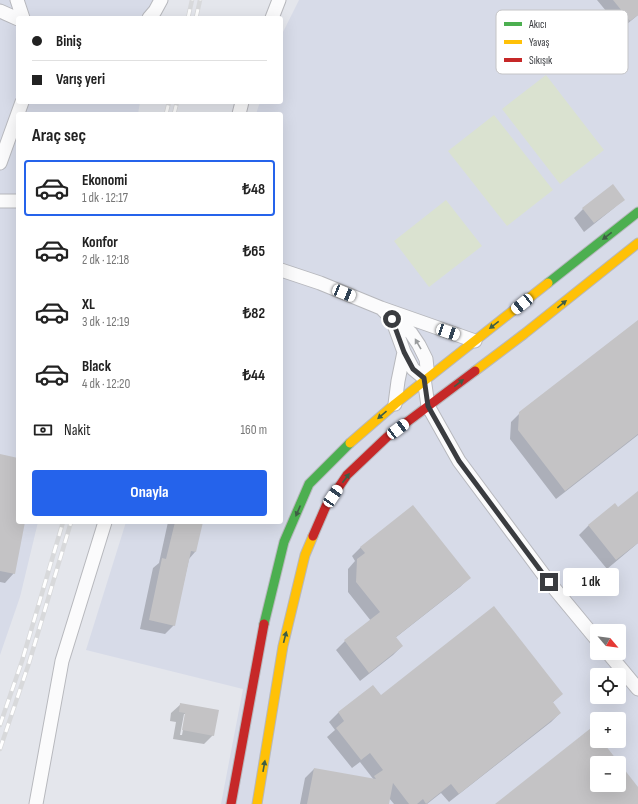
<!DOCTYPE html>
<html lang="tr">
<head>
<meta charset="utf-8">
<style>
  :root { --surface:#fff; --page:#f2f2f2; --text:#222; --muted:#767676; --line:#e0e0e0; --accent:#2563eb }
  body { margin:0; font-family:"Sofia Sans Condensed",sans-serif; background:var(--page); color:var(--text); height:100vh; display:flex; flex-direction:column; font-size:15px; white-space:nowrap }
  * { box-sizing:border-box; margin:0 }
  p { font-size:13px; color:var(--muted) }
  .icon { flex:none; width:22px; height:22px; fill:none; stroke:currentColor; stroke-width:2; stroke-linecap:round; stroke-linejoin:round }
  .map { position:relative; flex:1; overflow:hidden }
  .sheet { position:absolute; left:16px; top:112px; width:267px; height:412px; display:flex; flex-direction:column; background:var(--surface); border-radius:4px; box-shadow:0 4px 16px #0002 }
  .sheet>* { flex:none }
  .banner { position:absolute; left:16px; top:16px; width:267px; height:88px; border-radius:4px; box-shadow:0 4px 16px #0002; display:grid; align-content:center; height:88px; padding:0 16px; background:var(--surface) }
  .needle { width:26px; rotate:119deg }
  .controls { position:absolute; left:590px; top:624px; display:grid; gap:8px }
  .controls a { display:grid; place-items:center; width:36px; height:36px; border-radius:4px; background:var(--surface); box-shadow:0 4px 16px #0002; font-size:20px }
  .end { position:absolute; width:18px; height:18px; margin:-9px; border:5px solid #3a3c40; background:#fff; box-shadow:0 0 0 2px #fff }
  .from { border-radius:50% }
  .bubble { position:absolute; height:28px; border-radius:4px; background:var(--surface); box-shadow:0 4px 16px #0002; font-size:13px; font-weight:700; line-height:28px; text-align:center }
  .car { position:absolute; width:12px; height:24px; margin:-12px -6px; border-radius:5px; box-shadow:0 0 3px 1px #0007; background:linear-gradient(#fff 24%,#345 0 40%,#fff 0 76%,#345 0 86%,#fff 0) }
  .banner b { display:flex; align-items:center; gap:14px; height:38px; font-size:15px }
  .banner b+b { border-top:1px solid var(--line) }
  .banner i { width:10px; height:10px; background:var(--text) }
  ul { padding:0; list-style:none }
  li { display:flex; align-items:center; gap:12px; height:56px; margin:0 8px 6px; padding:0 8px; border:2px solid transparent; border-radius:4px }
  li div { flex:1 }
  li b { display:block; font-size:15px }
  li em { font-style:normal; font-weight:700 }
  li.current { border-color:var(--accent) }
  li>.icon { width:36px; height:36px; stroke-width:1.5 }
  h2 { padding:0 16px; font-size:18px; line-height:48px }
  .pay { display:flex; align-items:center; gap:10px; height:44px; padding:0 16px; font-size:15px }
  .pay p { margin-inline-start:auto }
  .action { display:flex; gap:8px; margin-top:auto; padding:8px 16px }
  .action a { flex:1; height:46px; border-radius:4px; background:var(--accent); color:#fff; font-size:16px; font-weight:700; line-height:46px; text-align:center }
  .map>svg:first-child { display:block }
  .built { fill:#d7dbe8; fill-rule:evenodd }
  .green { fill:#dae2d0 }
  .shadow { fill:#0003; fill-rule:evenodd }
  .building { fill:#c4c3c5; fill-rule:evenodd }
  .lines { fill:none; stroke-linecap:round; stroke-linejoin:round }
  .street-casing { stroke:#b7b8bd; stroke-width:15 }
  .fast-casing { stroke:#b7b8bd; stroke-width:11 }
  .slow-casing { stroke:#b7b8bd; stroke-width:11 }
  .jam-casing { stroke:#b7b8bd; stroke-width:11 }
  .street { stroke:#fbfbfc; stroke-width:13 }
  .fast { stroke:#4caf50; stroke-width:9 }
  .slow { stroke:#ffc107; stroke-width:9 }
  .jam { stroke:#c62828; stroke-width:9 }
  .rail-casing { stroke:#d8d9db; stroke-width:4.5 }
  .rail { stroke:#fff; stroke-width:3; stroke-dasharray:9; stroke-linecap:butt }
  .oneway { fill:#3f5e45 }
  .oneway2 { fill:#9a9c9e }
  .route { stroke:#3a3c40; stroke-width:5 }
  .key { fill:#fff; stroke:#c4c4c6; stroke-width:1 }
  .key-label { font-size:11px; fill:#3a3c40 }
</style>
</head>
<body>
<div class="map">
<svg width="638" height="804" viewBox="0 0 638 804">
  <rect width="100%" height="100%" fill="#e4e6ec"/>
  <path class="built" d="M0 0H159L156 18H18V102H140L138 114H18V522H38L20 597 0 655Z
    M299 0H638V804H221L243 689 86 650 126 522H281V114H256L260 102H281V38L283 32ZM597 631H619V653H597ZM597 675H619V697H597ZM597 719H619V741H597ZM597 763H619V785H597Z"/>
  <path class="green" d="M546 75 604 150 560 184 502 109Z
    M494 115 553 190 507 226 448 151Z
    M446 200 482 246 429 287 394 241Z"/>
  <path class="shadow" d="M597 0H638V15L621 29Z
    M623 199 614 208 584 232 574 218 583 209Z
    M638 321V435L556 499 510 439 511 422 520 413Z
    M0 455 18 459V522H24L14 573 5 583 0 582Z
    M638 492V543L607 569 579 535 588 526 615 504 618 508Z
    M168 522H202L195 552 189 559 174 625 165 634 140 629 153 568 159 563Z
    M361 547 469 578 460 587 395 638 402 646 393 655 360 681 336 650 345 641 371 621 348 592V569L355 561 352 556Z
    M373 686 381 696 562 694 552 703 560 713 551 722 449 802 441 793 427 804H394L389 798 388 804H300L305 778 314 769 374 780 360 762 352 768 327 737 335 730 329 722 338 713Z
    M181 704 213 735 204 744 173 739 176 722 170 721 171 713ZM184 714H186L182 735H180Z"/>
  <path class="building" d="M613 0H638V15L630 21Z
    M613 184 625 200 594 223 582 208Z
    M638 320V434L565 491 518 430 519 412Z
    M0 454 18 458V522H25L15 574 0 571Z
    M638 491V543L616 560 588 525 615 503 618 507Z
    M413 505 471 578 396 637 403 646 369 673 344 640 380 612 356 582 357 559 365 553 360 547Z
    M175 522H203L196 552 191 551 175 626 149 620 162 558 166 559Z
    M494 606 563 694 553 702 561 713 459 794 451 784 426 804 423 799 417 804H409L393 783 389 804H307L314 768 376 779 374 776 383 770 370 753 361 760 336 728 344 721 338 712 373 685 381 695Z
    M180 703 219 710 214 736 182 730 185 713 179 712Z
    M591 728 597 735V741H602L638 787V804H495ZM597 763H619V785H597Z"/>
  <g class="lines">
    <g class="street-casing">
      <path id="street" d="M17 0 23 18
        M0 11 18 19
        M149 18 155 11 161 0
        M272 18 279 0
        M239 114 242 102
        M0 163 22 102
        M0 201H18
        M281 270 320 283 381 308 475 341
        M381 308 392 319 402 325 411 333 419 345 426 359 427 368 424 378 428 406 459 461 549 582 597 640
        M392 319 404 352 413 369 424 378
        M395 404 398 381 404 352
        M608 653 638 689
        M36 804 62 661 105 522"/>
    </g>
    <g class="fast-casing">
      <path id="fast" d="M548 283 638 212
        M264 624 284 542 309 484 350 443"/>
    </g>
    <g class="slow-casing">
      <path id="slow" d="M475 371 524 334 638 243
        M350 443 395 404 548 283
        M257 804 283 646 305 555 313 536"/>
    </g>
    <g class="jam-casing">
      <path id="jam" d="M313 536 326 506 347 475 387 437 475 371
        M231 804 264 624"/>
    </g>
    <use href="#street" class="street"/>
    <use href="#fast" class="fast"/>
    <use href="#slow" class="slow"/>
    <use href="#jam" class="jam"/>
    <g class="rail-casing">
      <path id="rail" d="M188 18 192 0
        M196 18 200 0
        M166 114 169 102
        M174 114 177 102
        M0 725 22 661 63 522
        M0 749 29 663 71 522"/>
    </g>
    <use href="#rail" class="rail"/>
  </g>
  <defs><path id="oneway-solid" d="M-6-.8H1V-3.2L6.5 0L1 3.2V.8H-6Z"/></defs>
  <g class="oneway">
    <use href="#oneway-solid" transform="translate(607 236) rotate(142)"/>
    <use href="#oneway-solid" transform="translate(562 304) rotate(-39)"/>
    <use href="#oneway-solid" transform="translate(494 325) rotate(142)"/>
    <use href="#oneway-solid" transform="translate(459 383) rotate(-37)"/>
    <use href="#oneway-solid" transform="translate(382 415) rotate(139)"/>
    <use href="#oneway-solid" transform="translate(346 478) rotate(-53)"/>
    <use href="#oneway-solid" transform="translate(298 511) rotate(113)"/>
    <use href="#oneway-solid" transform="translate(285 637) rotate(-76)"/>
    <use href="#oneway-solid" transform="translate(264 766) rotate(-80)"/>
  </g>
  <use class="oneway2" href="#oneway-solid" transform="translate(418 344) rotate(-120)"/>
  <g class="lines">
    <path class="route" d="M392 319 404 352 413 369 424 378 428 406 459 461 549 582"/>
  </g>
  <rect x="496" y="10" width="132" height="64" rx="6" class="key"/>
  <rect x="504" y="22" width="18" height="4" fill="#4caf50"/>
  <rect x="504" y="40" width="18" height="4" fill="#ffc107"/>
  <rect x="504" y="58" width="18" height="4" fill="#c62828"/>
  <g class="key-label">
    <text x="529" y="28">Akıcı</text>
    <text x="529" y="46">Yavaş</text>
    <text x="529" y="64">Sıkışık</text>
  </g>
</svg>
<div class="controls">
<a><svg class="needle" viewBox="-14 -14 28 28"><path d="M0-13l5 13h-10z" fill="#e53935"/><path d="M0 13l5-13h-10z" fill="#767676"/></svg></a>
<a><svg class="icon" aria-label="locate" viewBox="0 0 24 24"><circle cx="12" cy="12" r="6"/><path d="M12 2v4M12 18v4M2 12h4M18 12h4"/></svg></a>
<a>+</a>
<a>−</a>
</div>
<i class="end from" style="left:392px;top:319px"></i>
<i class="end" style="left:549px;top:582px"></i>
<div class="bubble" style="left:563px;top:568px;width:56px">1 dk</div>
<i class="car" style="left:344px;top:293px;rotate:112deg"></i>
<i class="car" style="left:522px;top:304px;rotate:231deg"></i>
<i class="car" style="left:448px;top:332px;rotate:109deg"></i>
<i class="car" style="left:398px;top:429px;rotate:53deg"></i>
<i class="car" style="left:333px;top:496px;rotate:34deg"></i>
<div class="banner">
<b><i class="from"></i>Biniş</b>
<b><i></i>Varış yeri</b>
</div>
<section class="sheet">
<h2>Araç seç</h2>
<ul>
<li class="current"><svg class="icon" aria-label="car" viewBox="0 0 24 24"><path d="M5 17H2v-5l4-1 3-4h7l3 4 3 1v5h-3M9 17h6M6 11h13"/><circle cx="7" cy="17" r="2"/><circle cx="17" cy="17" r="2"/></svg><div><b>Ekonomi</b><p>1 dk · 12:17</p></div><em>₺48</em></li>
<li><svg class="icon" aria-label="car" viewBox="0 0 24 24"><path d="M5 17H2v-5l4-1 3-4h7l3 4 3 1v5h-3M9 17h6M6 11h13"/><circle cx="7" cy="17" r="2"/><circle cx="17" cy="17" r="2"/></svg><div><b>Konfor</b><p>2 dk · 12:18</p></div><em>₺65</em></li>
<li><svg class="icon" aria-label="car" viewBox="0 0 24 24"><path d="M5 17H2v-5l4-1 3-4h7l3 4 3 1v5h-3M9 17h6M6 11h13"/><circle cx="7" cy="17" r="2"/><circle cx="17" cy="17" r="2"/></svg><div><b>XL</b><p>3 dk · 12:19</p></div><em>₺82</em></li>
<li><svg class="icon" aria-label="car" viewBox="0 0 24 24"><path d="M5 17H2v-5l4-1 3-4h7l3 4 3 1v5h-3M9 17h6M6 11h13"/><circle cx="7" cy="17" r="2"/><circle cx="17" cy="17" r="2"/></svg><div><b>Black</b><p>4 dk · 12:20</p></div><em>₺44</em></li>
</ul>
<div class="pay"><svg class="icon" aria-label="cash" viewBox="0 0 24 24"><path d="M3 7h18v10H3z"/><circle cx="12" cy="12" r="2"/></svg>Nakit<p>160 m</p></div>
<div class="action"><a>Onayla</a></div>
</section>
</div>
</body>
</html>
